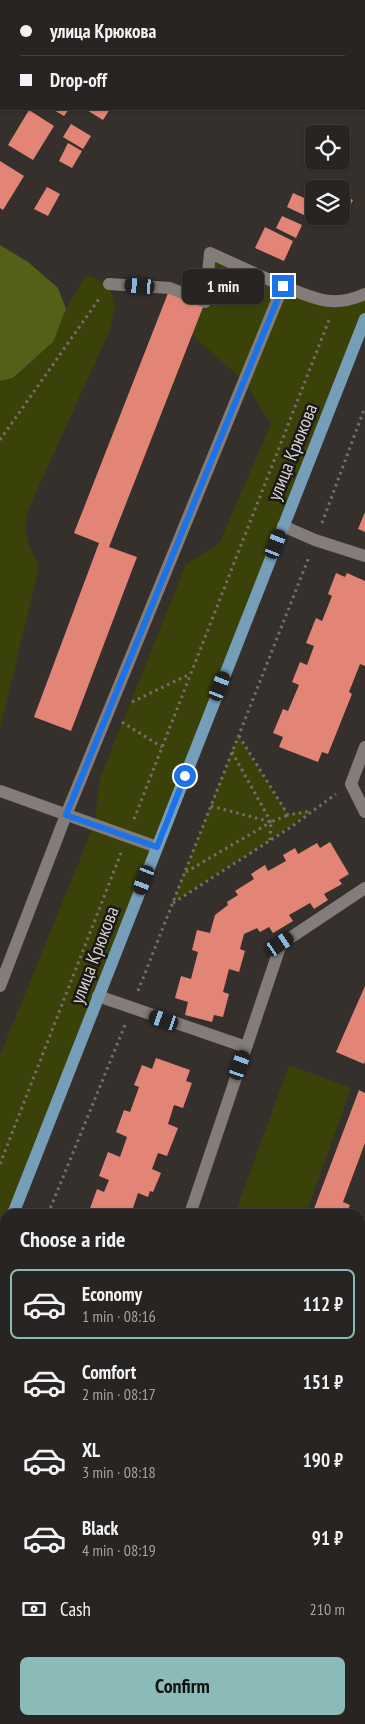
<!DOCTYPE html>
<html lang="en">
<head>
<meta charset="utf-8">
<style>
  :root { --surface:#282422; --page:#302c2a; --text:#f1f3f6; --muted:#a5a4a5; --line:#444140; --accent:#8bbbb9 }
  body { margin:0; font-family:"PT Sans Narrow",sans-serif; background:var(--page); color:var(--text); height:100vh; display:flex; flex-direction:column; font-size:19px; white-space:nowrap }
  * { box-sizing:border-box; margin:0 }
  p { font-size:16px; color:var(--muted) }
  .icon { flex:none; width:28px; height:28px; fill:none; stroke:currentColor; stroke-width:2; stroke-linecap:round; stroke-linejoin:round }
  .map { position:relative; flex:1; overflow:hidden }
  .side { position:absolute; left:0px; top:1209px; width:365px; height:516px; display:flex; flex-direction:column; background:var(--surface); border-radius:15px 15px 0 0; box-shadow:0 1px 4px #0004,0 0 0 1px var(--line) }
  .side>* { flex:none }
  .hud { position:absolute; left:0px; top:0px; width:365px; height:110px; box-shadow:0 1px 4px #0004,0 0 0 1px var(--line); display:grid; align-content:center; height:110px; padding:0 20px; background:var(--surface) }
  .tools { position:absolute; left:305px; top:125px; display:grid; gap:10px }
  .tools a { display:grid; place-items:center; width:45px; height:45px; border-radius:8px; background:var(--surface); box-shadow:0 1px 4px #0004,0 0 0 1px var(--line); font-size:25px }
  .end { position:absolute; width:22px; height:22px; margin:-11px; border:6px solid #1a73e8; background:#fff; box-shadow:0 0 0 2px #fff }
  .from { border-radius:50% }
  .bubble { position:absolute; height:35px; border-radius:8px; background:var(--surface); box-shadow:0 1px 4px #0004,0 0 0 1px var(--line); font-size:16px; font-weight:600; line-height:35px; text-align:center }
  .car { position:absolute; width:15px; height:30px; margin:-15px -8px; border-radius:6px; box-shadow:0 0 4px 1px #0007; background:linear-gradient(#222 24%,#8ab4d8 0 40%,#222 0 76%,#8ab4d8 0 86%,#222 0) }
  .hud b { display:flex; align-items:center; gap:18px; height:48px; font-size:19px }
  .hud b+b { border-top:1px solid var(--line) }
  .hud i { width:12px; height:12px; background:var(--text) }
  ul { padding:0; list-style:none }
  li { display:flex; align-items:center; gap:15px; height:70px; margin:0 10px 8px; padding:0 10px; border:2px solid transparent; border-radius:8px }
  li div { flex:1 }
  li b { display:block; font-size:19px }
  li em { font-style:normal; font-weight:600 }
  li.on { border-color:var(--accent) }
  li>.icon { width:45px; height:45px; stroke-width:1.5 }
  h2 { padding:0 20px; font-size:22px; line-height:60px }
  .pay { display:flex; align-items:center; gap:12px; height:55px; padding:0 20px; font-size:19px }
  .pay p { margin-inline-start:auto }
  .button { display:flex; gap:10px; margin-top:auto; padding:10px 20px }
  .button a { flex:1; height:58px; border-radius:8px; background:var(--accent); color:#111; font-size:20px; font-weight:600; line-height:58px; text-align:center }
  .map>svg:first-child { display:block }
  .green { fill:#3a4209 }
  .forest { fill:#545f18 }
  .building { fill:#e38576 }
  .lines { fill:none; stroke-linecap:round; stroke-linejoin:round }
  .path { stroke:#746f6d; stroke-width:3; stroke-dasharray:2.5 4; stroke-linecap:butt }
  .minor { stroke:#837c79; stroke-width:12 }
  .major { stroke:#759fb9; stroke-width:12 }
  .route { stroke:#1a73e8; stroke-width:6 }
  .labels { text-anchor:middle; stroke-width:5; stroke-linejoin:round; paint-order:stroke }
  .street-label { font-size:19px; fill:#d8d4d2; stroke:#1b1917 }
</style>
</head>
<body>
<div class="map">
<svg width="365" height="1724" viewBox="0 0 365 1724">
  <rect width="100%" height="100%" fill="#36302d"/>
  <path class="green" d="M210 253 320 300 365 294V319L13 1214H5V1233L0 1231V1055L94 825 100 778 186 564 219 544 271 424 244 381 192 335 205 302Z
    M86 275 109 284 115 306 109 332 28 510 25 530 30 548 37 562V576L0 728V381L14 378 53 342 66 309Z
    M238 736 288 814 313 810 270 840 172 903Z
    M289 1065 351 1088 306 1214H235Z"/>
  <path class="forest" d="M0 245 28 262 58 288 66 309 53 342 13 378 0 381Z"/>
  <path class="building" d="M52 109H69L64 116Z
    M85 109H110L103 120Z
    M29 110 54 126 33 160 8 145Z
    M71 124 91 136 83 149 63 137Z
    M68 143 82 151 72 168 59 161Z
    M0 161 24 176 3 210 0 208Z
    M47 187 60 194 48 216 34 209Z
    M293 193 313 202 306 216 287 207Z
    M341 194 353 200 343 219 337 216H341Z
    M282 216 302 225 296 238 276 228Z
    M265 227 293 241 284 261 255 248Z
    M170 288 205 302 109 547 137 557 71 731 34 717 99 543 74 533Z
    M365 512V532L358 529Z
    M336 573 345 577 347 573 365 581V666L360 664 349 692 352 694 328 754 322 752 318 762 279 747 283 737 273 733 283 709 288 711 299 685 292 682 300 662 307 665 314 646 306 643 316 618 322 621 332 596 328 594Z
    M330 842 349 874 339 880 342 884 324 894 328 900 314 909 310 903 289 915 293 921 273 933 269 927 260 932 257 928 244 934 240 949 245 951 239 972 229 969 223 992 229 994 223 1017 214 1015 212 1022 185 1015 188 1002 175 998 181 976 191 979 198 952 192 950 197 930 210 933 215 915 228 905 227 902 238 895 235 891 254 879 251 874 265 865 268 871 286 861 283 855 295 848 298 854 317 843 320 848Z
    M365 986V1061L364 1064 336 1052Z
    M156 1058 190 1070 186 1081 192 1083 183 1108 174 1105 168 1124 178 1128 167 1156 158 1153 152 1169 161 1173 153 1192 150 1191 148 1197 138 1193 131 1214H88L97 1189 104 1192 109 1180 99 1176 108 1152 120 1157 127 1137 116 1132 124 1110 130 1112 139 1087 134 1085 142 1065 152 1069Z
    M359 1090 365 1093V1143L343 1202 350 1205 346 1214H312Z
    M365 1255V1379L360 1392V1269Z
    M0 1392 5 1394V1415L0 1413Z
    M365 1505V1602H364L360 1584V1506Z
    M5 1516V1680L0 1678V1528Z
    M43 1720H99L98 1724H41Z"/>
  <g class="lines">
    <path class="path" d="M0 440 99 299
      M322 523 365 407
      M132 702 190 674
      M122 722 162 747
      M239 736 288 815 311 811
      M232 752 271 822
      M211 806 271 822
      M134 819 329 320
      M270 840 271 822 288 815
      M186 872 271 822
      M173 903 291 827 336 794
      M138 991 309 557
      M0 1164 121 853
      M48 1214 125 1025
      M0 1330 5 1318"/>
    <path class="minor" d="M30 1 32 0
      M0 26 1 25
      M0 65 1 63
      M109 284 170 288 205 302 210 253 283 286
      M283 526 315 540 365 556
      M365 747 351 784 365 812
      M0 791 157 847
      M0 986 66 815 283 286C314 298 332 309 365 294
      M98 996 246 1047
      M190 1214 281 944 365 888
      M241 1720V1724"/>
    <path class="major" d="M13 1214 365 319
      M0 1246 5 1233"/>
  </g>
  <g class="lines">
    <path class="route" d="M185 776 157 847 66 815 283 286"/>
  </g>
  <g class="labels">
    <g class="street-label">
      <text transform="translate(292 452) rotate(-68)" y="7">улица Крюкова</text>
      <text transform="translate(94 955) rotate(-69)" y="7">улица Крюкова</text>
    </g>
  </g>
</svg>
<div class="tools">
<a><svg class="icon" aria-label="locate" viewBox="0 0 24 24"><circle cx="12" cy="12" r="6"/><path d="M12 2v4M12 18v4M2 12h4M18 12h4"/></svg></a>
<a><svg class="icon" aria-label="layers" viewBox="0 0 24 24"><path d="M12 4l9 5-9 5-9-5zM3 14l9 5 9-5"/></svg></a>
</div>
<i class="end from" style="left:185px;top:776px"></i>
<i class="end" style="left:283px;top:286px"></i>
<div class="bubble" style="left:182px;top:269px;width:82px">1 min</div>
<i class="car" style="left:140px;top:286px;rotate:274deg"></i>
<i class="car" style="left:276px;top:544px;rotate:21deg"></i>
<i class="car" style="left:220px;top:686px;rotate:21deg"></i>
<i class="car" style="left:144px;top:880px;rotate:201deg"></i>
<i class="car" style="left:280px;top:944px;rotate:56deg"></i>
<i class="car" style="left:164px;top:1020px;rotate:289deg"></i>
<i class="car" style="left:240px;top:1065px;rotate:19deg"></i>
<div class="hud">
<b><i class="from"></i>улица Крюкова</b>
<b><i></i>Drop-off</b>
</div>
<section class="side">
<h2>Choose a ride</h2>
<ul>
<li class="on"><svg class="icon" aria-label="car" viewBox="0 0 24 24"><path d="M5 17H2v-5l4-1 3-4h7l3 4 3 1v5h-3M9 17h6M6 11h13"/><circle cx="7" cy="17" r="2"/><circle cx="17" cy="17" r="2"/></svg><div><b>Economy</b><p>1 min · 08:16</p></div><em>112 ₽</em></li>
<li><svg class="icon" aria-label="car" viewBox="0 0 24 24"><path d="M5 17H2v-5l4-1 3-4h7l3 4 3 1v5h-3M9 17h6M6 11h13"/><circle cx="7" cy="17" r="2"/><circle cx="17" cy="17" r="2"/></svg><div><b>Comfort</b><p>2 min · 08:17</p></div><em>151 ₽</em></li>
<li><svg class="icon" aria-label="car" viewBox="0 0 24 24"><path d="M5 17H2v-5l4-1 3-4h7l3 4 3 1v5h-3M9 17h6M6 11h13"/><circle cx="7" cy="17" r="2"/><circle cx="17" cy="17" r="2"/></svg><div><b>XL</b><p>3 min · 08:18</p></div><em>190 ₽</em></li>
<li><svg class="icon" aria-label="car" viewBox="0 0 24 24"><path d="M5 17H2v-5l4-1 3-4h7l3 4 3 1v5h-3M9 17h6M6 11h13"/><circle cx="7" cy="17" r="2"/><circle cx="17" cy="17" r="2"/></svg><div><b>Black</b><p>4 min · 08:19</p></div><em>91 ₽</em></li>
</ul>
<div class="pay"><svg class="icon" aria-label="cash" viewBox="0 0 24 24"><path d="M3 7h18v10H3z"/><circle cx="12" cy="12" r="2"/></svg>Cash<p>210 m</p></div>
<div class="button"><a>Confirm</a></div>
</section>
</div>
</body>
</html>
